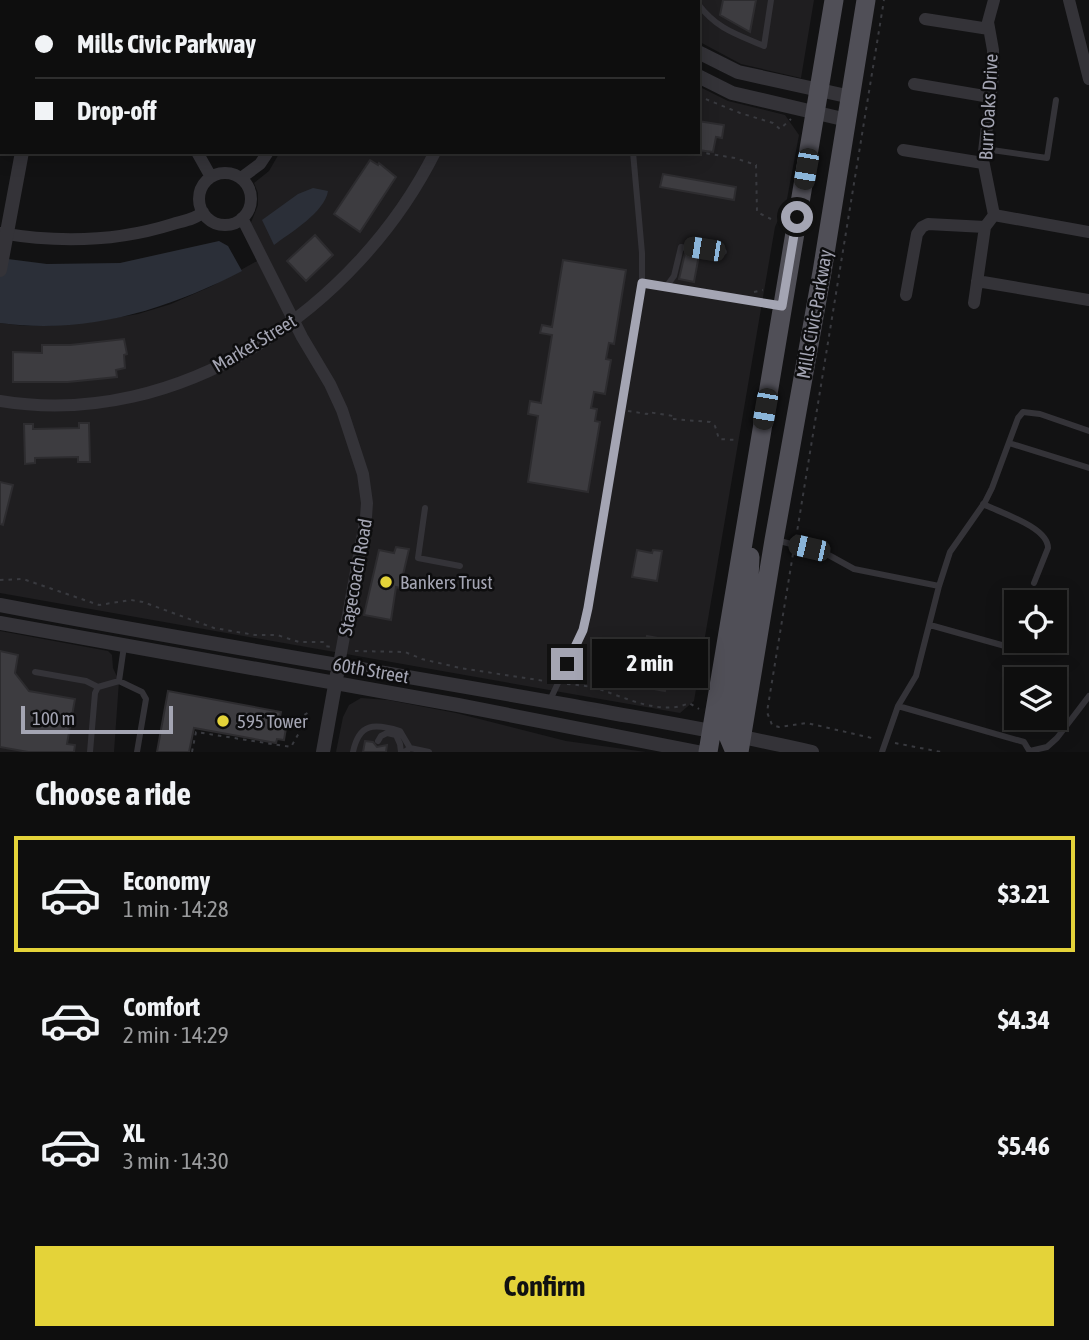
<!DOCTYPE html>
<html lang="en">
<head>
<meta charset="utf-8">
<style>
  :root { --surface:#0e0e0e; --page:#171717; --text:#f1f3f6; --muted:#9b9c9e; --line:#2e2e2e; --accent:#e4d339 }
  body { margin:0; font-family:"Asap Condensed",sans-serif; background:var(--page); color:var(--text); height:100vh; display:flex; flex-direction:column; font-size:26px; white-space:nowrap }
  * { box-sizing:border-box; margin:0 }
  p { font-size:23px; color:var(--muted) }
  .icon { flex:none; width:38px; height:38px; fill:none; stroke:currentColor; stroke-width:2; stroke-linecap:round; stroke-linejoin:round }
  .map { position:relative; height:752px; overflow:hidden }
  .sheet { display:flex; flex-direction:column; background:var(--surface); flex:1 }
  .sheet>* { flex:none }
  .top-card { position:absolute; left:0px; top:0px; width:700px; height:154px; box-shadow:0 4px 18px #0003,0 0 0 2px var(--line); display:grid; align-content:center; height:154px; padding:0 35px; background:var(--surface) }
  .tools { position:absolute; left:1004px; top:590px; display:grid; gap:14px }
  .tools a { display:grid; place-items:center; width:63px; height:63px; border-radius:0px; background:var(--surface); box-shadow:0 4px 18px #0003,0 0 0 2px var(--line); font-size:35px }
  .scale { position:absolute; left:21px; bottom:18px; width:152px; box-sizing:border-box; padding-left:7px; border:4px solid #a4a5b3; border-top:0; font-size:19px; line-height:24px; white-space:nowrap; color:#a4a5b3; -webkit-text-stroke:5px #0d0d0e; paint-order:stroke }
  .end { position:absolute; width:32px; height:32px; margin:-16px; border:9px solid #a4a5b3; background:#111; box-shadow:0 0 0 4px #111 }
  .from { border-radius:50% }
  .bubble { position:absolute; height:49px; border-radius:0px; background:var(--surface); box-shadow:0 4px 18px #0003,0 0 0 2px var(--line); font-size:23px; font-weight:700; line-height:49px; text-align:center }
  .car { position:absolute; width:21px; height:42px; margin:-21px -10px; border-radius:9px; box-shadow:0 0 5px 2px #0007; background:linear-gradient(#222 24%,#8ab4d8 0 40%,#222 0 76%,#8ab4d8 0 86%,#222 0) }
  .top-card b { display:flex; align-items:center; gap:24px; height:66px; font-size:26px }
  .top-card b+b { border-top:2px solid var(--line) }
  .top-card i { width:18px; height:18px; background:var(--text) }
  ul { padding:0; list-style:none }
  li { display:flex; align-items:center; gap:21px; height:116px; margin:0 14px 10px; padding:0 21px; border:4px solid transparent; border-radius:0px }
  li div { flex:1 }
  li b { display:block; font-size:26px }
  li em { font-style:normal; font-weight:700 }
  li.on { border-color:var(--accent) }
  li>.icon { width:63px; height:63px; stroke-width:1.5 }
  h2 { padding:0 35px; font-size:32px; line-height:84px }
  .cta { display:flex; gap:14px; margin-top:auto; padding:14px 35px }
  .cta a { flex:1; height:80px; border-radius:0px; background:var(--accent); color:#111; font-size:28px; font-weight:700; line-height:80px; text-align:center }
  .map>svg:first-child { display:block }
  .built { fill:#1f1e20 }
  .water { fill:#2b2f38 }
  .building { fill:#3d3c40; stroke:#2d2c2f; stroke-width:2 }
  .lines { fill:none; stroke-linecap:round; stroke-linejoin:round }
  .path { stroke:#393a3f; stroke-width:2; stroke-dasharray:3.5 5; stroke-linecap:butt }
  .service { stroke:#343338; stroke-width:6 }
  .minor { stroke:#343338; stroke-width:12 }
  .tertiary { stroke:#343338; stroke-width:14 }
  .primary { stroke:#504f57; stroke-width:19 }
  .route { stroke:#a4a5b3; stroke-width:9 }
  .poi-dot { fill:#e4d339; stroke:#0d0d0e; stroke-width:2.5 }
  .labels { text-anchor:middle; stroke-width:5; stroke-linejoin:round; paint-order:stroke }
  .street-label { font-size:19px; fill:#a4a5b3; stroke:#0d0d0e }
  .poi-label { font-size:19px; fill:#a4a5b3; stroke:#0d0d0e; text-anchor:start }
</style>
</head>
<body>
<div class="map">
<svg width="1089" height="752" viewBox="0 0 1089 752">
  <rect width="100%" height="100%" fill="#121213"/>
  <path class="built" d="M315 0H416L425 2H315Z
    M613 0H814L801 78 741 64 698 41V2Z
    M698 86 728 101 785 115 799 135 787 199 775 227 694 701 680 713 0 593V323L25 326H50L91 322 138 314 171 304 212 286 266 256 250 225 258 205V193L254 183 269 171 280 152H698Z
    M0 631 108 651 112 655 113 668 119 681 114 752H0Z
    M361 698 388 700 456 713 566 741 646 752H336L343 717 349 705Z"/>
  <path class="water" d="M313 188 328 191C325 212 290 233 274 245L262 220 298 194Z
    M219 241 228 246 242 271C167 310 85 335 0 323V258L47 264 120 263Z"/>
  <path class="building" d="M723 0H756L750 32 720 15Z
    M698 121 724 125 722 138 716 137 713 152 698 150Z
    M370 160 378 165 379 163 396 177 360 232 334 214Z
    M663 174 736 187 734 200 660 187Z
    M315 235 333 255 306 281 287 261Z
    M685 253 699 255 694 282 679 279Z
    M563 260 626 270 614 344 609 343 606 359 611 360 605 394 594 392 591 408 597 409 595 421 600 422 588 492 528 482 538 416 528 414 530 401 541 403 552 335 540 333 542 325 552 327Z
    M124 339 127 354 124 355 125 368 116 370 117 377 68 382H13V352L42 353V345H70Z
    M79 423H89L90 462H78V457L35 458V463L25 464 24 424H33V429L79 428Z
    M0 482 13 485 3 525 0 524Z
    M396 547 409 549 400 588 396 587 391 620 364 615 379 550 394 553Z
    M637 550 652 553 653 550 662 551 657 581 632 577Z
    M647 636 674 641 665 691 638 686Z
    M0 651 18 655 15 673 29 691 75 699 67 744 75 745 74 752H28L0 747Z
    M168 691 281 712 279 721 287 722 284 740 277 739 276 743 194 728 189 752H157Z
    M365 741 373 742 377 747 387 745 386 752H363Z"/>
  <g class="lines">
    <path class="path" d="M376 0 382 2
      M698 96 740 113 773 123 780 129 791 119
      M698 152 735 158 756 165 757 212 771 219
      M754 292 763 290
      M628 411 647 414 648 412 673 416 672 419 710 422 715 426 719 439 736 440
      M796 538 884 0
      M793 554 767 712 772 725 779 727 807 723 876 739
      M0 580 23 579 99 605 131 600 143 602 214 628 255 635H277L299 642H323L325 646 332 647
      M355 651 405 652 422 659 460 668 551 682
      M567 684C578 685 589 686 599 689 626 698 662 716 689 703L699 709
      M895 743 941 752
      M192 752 196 732 291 747 300 731 301 717 309 712"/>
    <path class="service" d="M245 0 246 2
      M673 2 674 0
      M698 4C717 29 736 34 764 46L771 0
      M985 149 1047 158 1056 100
      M642 283 780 306
      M666 287 674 276 681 247 724 252
      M1009 443 1089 468
      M983 504C1001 513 1048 527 1048 548L1034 583
      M425 508 418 558 460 566
      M776 540 825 553 854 569 939 586 916 676 898 706
      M939 586 950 552 985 502 992 488 1018 418 1023 412 1040 414 1089 431
      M1026 602 1028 598
      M930 625 1005 646 1009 642 1017 625
      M35 672 86 681 98 687
      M119 681 124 646
      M550 700 583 630 588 608 642 283V253L633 152
      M378 741 381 736 387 733 396 735 400 744 401 752
      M406 751 410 748 429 752
      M1030 751 1047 747 1057 738 1089 696
      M90 752 95 693 98 687 119 681 142 692 146 699 137 752
      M353 752C359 723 374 723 400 731L410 748
      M882 752 898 706 1024 742 1030 752"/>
    <path class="minor" d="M1069 0 1089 79
      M198 2V0
      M304 2V0
      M925 19 989 29
      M0 48H2
      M914 84 990 97
      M903 150 983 163
      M197 152 211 177
      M199 199a26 26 0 1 1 52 0a26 26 0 1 1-52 0Z
      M241 178 260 164 268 152
      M994 215 1089 232
      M242 218 302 337 330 384 342 410 363 474 367 503 366 517 339 664
      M0 233C58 243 116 242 173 224 183 221 196 219 203 212
      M977 281 1089 300
      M906 295 917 234 922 227 928 224 985 227
      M974 303 985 227 994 215 983 160 993 76V50L988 22 994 0
      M0 401C179 431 357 308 435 152"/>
    <path class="tertiary" d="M462 0 471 2
      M571 0 581 2
      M49 2V0
      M698 52 738 72 851 97
      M698 76 732 93 847 120
      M0 270 22 152
      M0 605C189 641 379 671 568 705 649 720 731 733 812 752
      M0 623 458 705 698 752
      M323 752 337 674"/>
    <path class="primary" d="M708 752 834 0
      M735 752 727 733 748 602 750 557
      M739 752 774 540 822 272 866 0"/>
  </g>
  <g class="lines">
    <path class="route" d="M567 664 583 630 588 608 642 283 782 306 797 217"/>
  </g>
  <g class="poi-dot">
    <circle cx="386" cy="582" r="7"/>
    <circle cx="223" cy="721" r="7"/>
  </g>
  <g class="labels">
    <g class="street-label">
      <text transform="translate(988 107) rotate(-87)" y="7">Burr Oaks Drive</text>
      <text transform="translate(814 314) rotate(-80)" y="7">Mills Civic Parkway</text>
      <text transform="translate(254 343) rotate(-31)" y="7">Market Street</text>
      <text transform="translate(355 577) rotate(-80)" y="7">Stagecoach Road</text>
      <text transform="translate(371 670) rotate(10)" y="7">60th Street</text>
    </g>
    <g class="poi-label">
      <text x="400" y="589">Bankers Trust</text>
      <text x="237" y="728">595 Tower</text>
    </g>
  </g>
</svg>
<div class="tools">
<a><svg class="icon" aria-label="locate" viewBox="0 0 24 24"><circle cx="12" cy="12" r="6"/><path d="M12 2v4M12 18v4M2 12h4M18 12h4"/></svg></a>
<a><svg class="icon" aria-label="layers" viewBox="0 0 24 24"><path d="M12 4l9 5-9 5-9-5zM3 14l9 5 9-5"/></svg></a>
</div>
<div class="scale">100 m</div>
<i class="end from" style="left:797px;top:217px"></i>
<i class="end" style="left:567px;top:664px"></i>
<div class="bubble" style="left:592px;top:639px;width:116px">2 min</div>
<i class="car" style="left:806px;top:169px;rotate:190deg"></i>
<i class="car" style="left:704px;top:249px;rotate:279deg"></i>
<i class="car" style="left:765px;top:409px;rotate:190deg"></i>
<i class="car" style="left:809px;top:548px;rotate:283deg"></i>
<div class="top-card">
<b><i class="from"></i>Mills Civic Parkway</b>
<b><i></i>Drop-off</b>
</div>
</div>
<section class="sheet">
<h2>Choose a ride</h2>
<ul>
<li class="on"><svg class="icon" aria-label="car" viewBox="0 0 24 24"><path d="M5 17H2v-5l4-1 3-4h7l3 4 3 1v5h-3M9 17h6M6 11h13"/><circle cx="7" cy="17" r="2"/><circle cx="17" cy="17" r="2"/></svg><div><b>Economy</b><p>1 min · 14:28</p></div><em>$3.21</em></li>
<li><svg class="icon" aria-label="car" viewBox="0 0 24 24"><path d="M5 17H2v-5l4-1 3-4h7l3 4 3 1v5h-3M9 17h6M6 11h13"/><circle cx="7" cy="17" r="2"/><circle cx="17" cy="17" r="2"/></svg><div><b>Comfort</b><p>2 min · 14:29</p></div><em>$4.34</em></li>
<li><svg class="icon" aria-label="car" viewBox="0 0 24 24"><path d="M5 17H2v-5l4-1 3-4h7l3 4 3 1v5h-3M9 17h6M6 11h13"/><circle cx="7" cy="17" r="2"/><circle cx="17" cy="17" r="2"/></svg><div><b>XL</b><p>3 min · 14:30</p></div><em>$5.46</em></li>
</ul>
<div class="cta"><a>Confirm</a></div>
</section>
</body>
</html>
